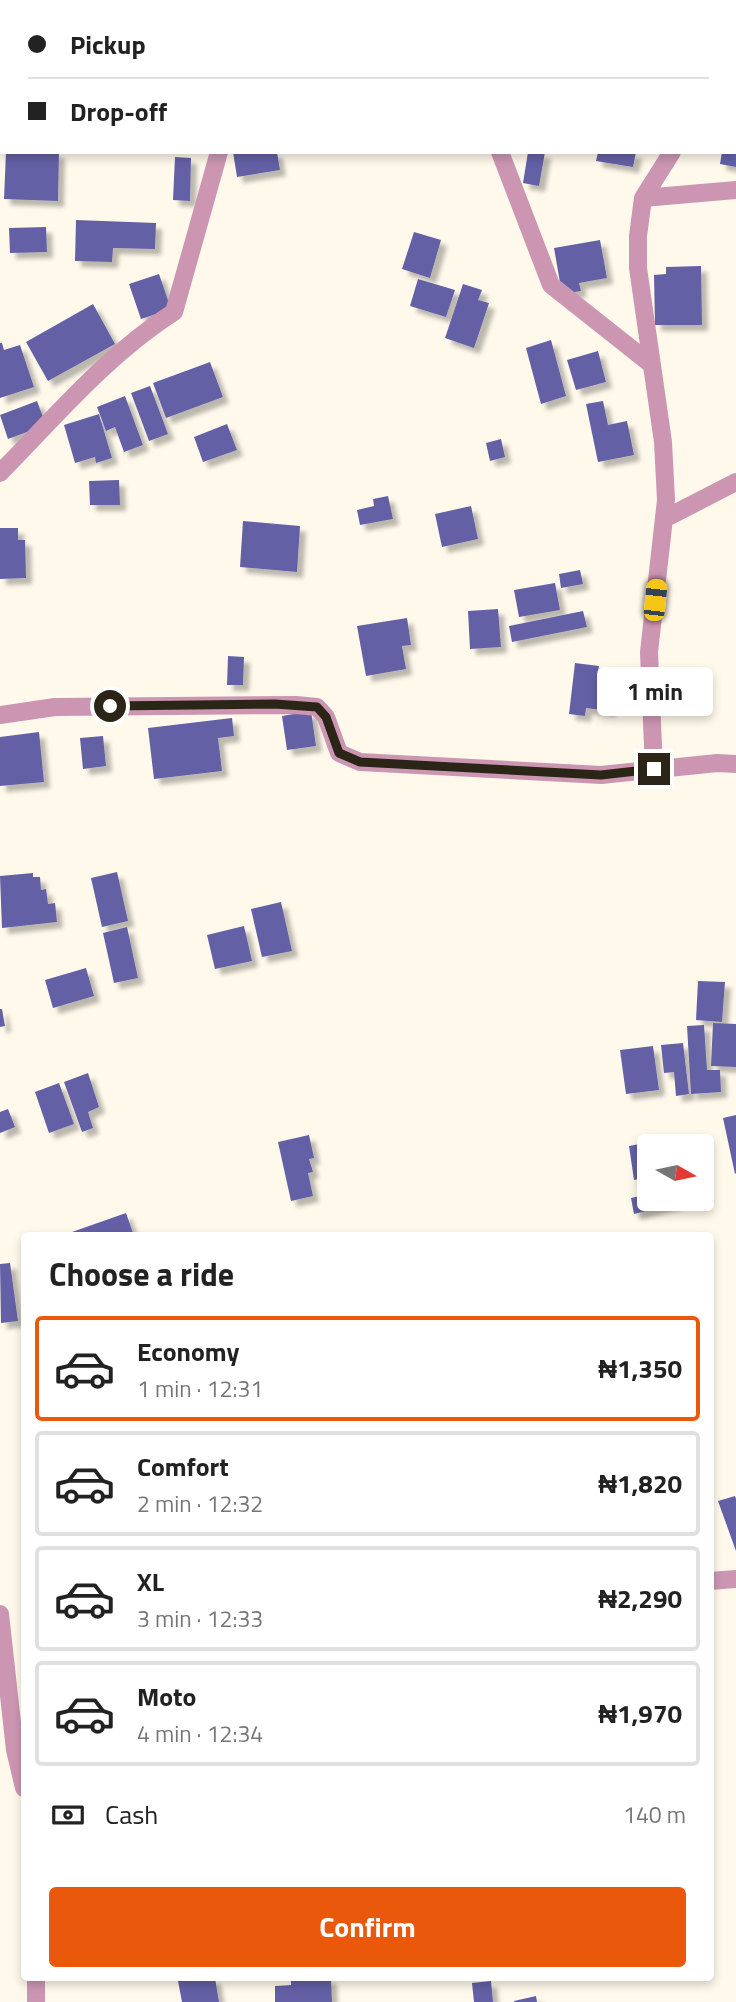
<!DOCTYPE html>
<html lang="en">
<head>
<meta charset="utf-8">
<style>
  :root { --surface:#fff; --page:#f2f2f2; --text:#222; --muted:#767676; --line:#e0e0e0; --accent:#ea580c }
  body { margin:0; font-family:"Titillium Web",sans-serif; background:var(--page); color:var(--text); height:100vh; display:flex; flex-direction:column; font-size:26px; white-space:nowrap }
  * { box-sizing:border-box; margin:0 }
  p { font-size:23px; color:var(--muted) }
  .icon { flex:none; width:38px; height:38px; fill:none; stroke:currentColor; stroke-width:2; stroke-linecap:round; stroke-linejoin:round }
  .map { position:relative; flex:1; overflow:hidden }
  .drawer { position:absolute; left:21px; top:1232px; width:693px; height:749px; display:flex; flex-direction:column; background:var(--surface); border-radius:7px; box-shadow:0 4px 10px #0003 }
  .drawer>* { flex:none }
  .top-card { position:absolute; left:0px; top:0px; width:737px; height:154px; box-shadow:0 4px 10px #0003; display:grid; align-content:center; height:154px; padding:0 28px; background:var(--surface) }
  .needle { width:46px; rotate:99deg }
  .tools { position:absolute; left:637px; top:1134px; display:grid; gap:14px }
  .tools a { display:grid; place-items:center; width:77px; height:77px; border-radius:7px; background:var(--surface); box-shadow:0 4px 10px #0003; font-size:35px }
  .end { position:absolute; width:32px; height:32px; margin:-16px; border:9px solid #2b2518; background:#fff; box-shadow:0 0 0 4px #fff }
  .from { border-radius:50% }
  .bubble { position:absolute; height:49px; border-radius:7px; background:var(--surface); box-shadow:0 4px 10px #0003; font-size:23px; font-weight:700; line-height:49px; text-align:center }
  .car { position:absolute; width:21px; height:42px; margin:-21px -10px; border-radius:9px; box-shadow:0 0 5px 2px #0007; background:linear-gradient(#f5c518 24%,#345 0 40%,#f5c518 0 76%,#345 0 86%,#f5c518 0) }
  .top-card b { display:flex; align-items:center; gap:24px; height:66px; font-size:26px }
  .top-card b+b { border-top:2px solid var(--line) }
  .top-card i { width:18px; height:18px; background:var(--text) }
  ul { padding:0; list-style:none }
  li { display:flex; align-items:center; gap:21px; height:105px; margin:0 14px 10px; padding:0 14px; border:4px solid var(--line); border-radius:7px }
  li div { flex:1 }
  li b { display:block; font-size:26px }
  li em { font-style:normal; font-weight:700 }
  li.active { border-color:var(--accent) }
  li>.icon { width:63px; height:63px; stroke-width:1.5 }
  h2 { padding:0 28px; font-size:32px; line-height:84px }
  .pay { display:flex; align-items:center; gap:18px; height:77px; padding:0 28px; font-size:26px }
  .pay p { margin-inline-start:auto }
  .action { display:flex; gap:14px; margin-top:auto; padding:14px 28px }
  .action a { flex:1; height:80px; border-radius:7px; background:var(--accent); color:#fff; font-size:28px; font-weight:700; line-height:80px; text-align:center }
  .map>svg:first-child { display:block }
  .building { fill:#6360a6; filter:url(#shadow) }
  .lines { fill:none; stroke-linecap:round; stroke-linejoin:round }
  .street { stroke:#cc96b3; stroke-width:18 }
  .route { stroke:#2b2518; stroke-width:9 }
</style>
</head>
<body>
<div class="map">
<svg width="736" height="2002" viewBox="0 0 736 2002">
  <defs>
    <filter id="shadow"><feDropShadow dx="6" dy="6" stdDeviation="2" flood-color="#0004"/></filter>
  </defs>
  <rect width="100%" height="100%" fill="#fff9eb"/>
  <path class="building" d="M6 152H59L58 201 4 199Z
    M233 152H277L280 170 237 177Z
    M528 152H545L539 186 523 183Z
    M598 152H636L633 167 596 161Z
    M722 152H736V167L720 164Z
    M175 157 191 158 190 201 173 200Z
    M76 220 156 223 155 249 113 248 112 262 75 261Z
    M46 227 47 252 10 253 9 228Z
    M414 232 441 240 430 278 402 269Z
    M600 240 607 278 579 283 581 291 562 294 554 248Z
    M701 266 702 325H655L654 275 666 274V267Z
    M159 274 171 309 141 319 129 284Z
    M418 279 455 290 446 317 410 306Z
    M463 284 482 290 478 300 489 303 474 348 445 338Z
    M93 304 115 344 48 381 26 342Z
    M551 340 566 396 541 404 526 348Z
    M0 343H2L4 350 20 345 34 387 0 398Z
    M598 351 606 382 576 390 567 360Z
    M210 362 223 397 166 418 153 383Z
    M150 386 168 434 149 441 131 393Z
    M125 396 143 445 124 452 115 427 106 431 97 407Z
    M37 401 46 425 8 439 0 415Z
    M603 401 608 425 627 421 634 455 598 462 586 404Z
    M99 414 112 458 96 463 95 457 75 463 64 425Z
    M227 424 237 450 203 462 194 437Z
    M501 439 505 457 490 461 486 443Z
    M119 480 120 505H90L89 481Z
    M388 496 393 519 360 525 357 510 374 506 373 499Z
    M471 506 478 539 442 547 435 514Z
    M243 521 300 526 297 572 240 567Z
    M0 528H18V540H25L26 578 0 579Z
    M580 570 583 584 561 588 559 574Z
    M555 583 560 610 519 617 514 590Z
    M498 609 501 647 470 649 468 611Z
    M583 611 587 627 512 642 509 626Z
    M407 618 411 645 402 646 406 669 366 676 357 626Z
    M228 656 244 657 243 685H227Z
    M575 663 599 666 597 679 613 681 610 711 586 708 585 716 569 714Z
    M311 711 316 746 287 750 282 716Z
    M232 718 234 736 218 738 222 771 154 779 148 728Z
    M39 732 44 782 0 786V737Z
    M103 736 106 766 83 769 80 738Z
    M117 872 128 921 102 927 91 878Z
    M33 873V877H40L41 890 46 889 48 904 55 903 57 922 2 928 0 876Z
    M281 902 292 951 262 957 251 909Z
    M244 926 252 961 215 969 207 935Z
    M127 927 138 978 114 983 103 933Z
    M86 968 94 996 53 1008 45 980Z
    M698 981 725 982 722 1022 696 1020Z
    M0 1009H2L5 1026 0 1027Z
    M713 1023 736 1024V1067L711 1066Z
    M704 1025 707 1070H720L721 1092 691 1094 687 1026Z
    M683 1043 689 1094 676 1096 674 1072 664 1073 661 1045Z
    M653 1046 659 1090 626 1094 620 1050Z
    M88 1073 99 1107 88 1112 93 1128 82 1132 64 1082Z
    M59 1083 74 1124 49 1133 35 1092Z
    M8 1109 15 1127 0 1133V1112Z
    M736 1115V1173L735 1174 723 1118Z
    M309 1135 314 1158 309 1159 313 1172 308 1173 313 1196 291 1201 278 1142Z
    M650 1142 649 1177 634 1180 629 1146Z
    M649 1194V1199H677L678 1203 634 1214 631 1198Z
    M126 1213 134 1236H73L72 1232Z
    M10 1263 18 1321 1 1323 0 1264Z
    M735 1496 736 1499V1551L718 1501Z
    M195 1978H215L219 2002H182L178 1981Z
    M291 1978H331L332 2002H275V1986L291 1985Z
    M491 1981 493 2002H474L472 1983Z
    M536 1996 537 2002H514V2001Z"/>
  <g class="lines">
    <path class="street" d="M372 0 374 2
      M284 2 285 0
      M735 25 736 22
      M500 152 551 285 652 365
      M643 198 736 190
      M0 473C55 417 108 354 174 312L219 152
      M664 519 736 482
      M0 715 55 707 296 705 317 707 326 717 339 753 360 762 601 775 717 763 736 764
      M654 769 649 652 666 500 663 442 638 268V236L643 198 672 152
      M710 1581 736 1579
      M0 1614 15 1750 24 1788
      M36 2002V1978"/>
  </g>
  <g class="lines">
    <path class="route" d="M110 706 275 704 317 707 326 717 339 753 360 762 601 775 654 769"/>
  </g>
</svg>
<div class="tools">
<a><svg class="needle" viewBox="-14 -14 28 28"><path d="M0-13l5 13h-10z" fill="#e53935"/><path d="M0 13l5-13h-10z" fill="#767676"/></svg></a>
</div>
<i class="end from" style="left:110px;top:706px"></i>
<i class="end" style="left:654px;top:769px"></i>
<div class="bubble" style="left:597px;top:667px;width:116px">1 min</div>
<i class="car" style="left:655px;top:600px;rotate:6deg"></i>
<div class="top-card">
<b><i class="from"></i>Pickup</b>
<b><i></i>Drop-off</b>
</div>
<section class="drawer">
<h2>Choose a ride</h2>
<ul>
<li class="active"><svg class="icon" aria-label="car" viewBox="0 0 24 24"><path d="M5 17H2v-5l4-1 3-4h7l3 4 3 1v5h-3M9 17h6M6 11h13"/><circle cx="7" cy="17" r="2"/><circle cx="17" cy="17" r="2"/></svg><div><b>Economy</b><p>1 min · 12:31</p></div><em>₦1,350</em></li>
<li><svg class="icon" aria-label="car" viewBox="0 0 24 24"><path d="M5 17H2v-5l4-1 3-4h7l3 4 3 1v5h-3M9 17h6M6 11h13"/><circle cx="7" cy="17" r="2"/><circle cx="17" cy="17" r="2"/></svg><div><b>Comfort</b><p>2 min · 12:32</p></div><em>₦1,820</em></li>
<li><svg class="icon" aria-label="car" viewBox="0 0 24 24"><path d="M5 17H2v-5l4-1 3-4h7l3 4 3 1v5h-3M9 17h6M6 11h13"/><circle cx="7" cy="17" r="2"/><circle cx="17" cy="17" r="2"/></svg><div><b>XL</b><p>3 min · 12:33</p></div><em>₦2,290</em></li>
<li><svg class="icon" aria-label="car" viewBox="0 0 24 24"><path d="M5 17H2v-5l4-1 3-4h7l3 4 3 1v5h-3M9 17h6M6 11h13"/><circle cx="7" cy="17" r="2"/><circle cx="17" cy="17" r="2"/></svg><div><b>Moto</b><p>4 min · 12:34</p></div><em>₦1,970</em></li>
</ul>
<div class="pay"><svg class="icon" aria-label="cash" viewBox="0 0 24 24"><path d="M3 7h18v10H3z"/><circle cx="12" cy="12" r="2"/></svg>Cash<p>140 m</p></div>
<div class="action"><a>Confirm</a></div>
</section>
</div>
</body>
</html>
